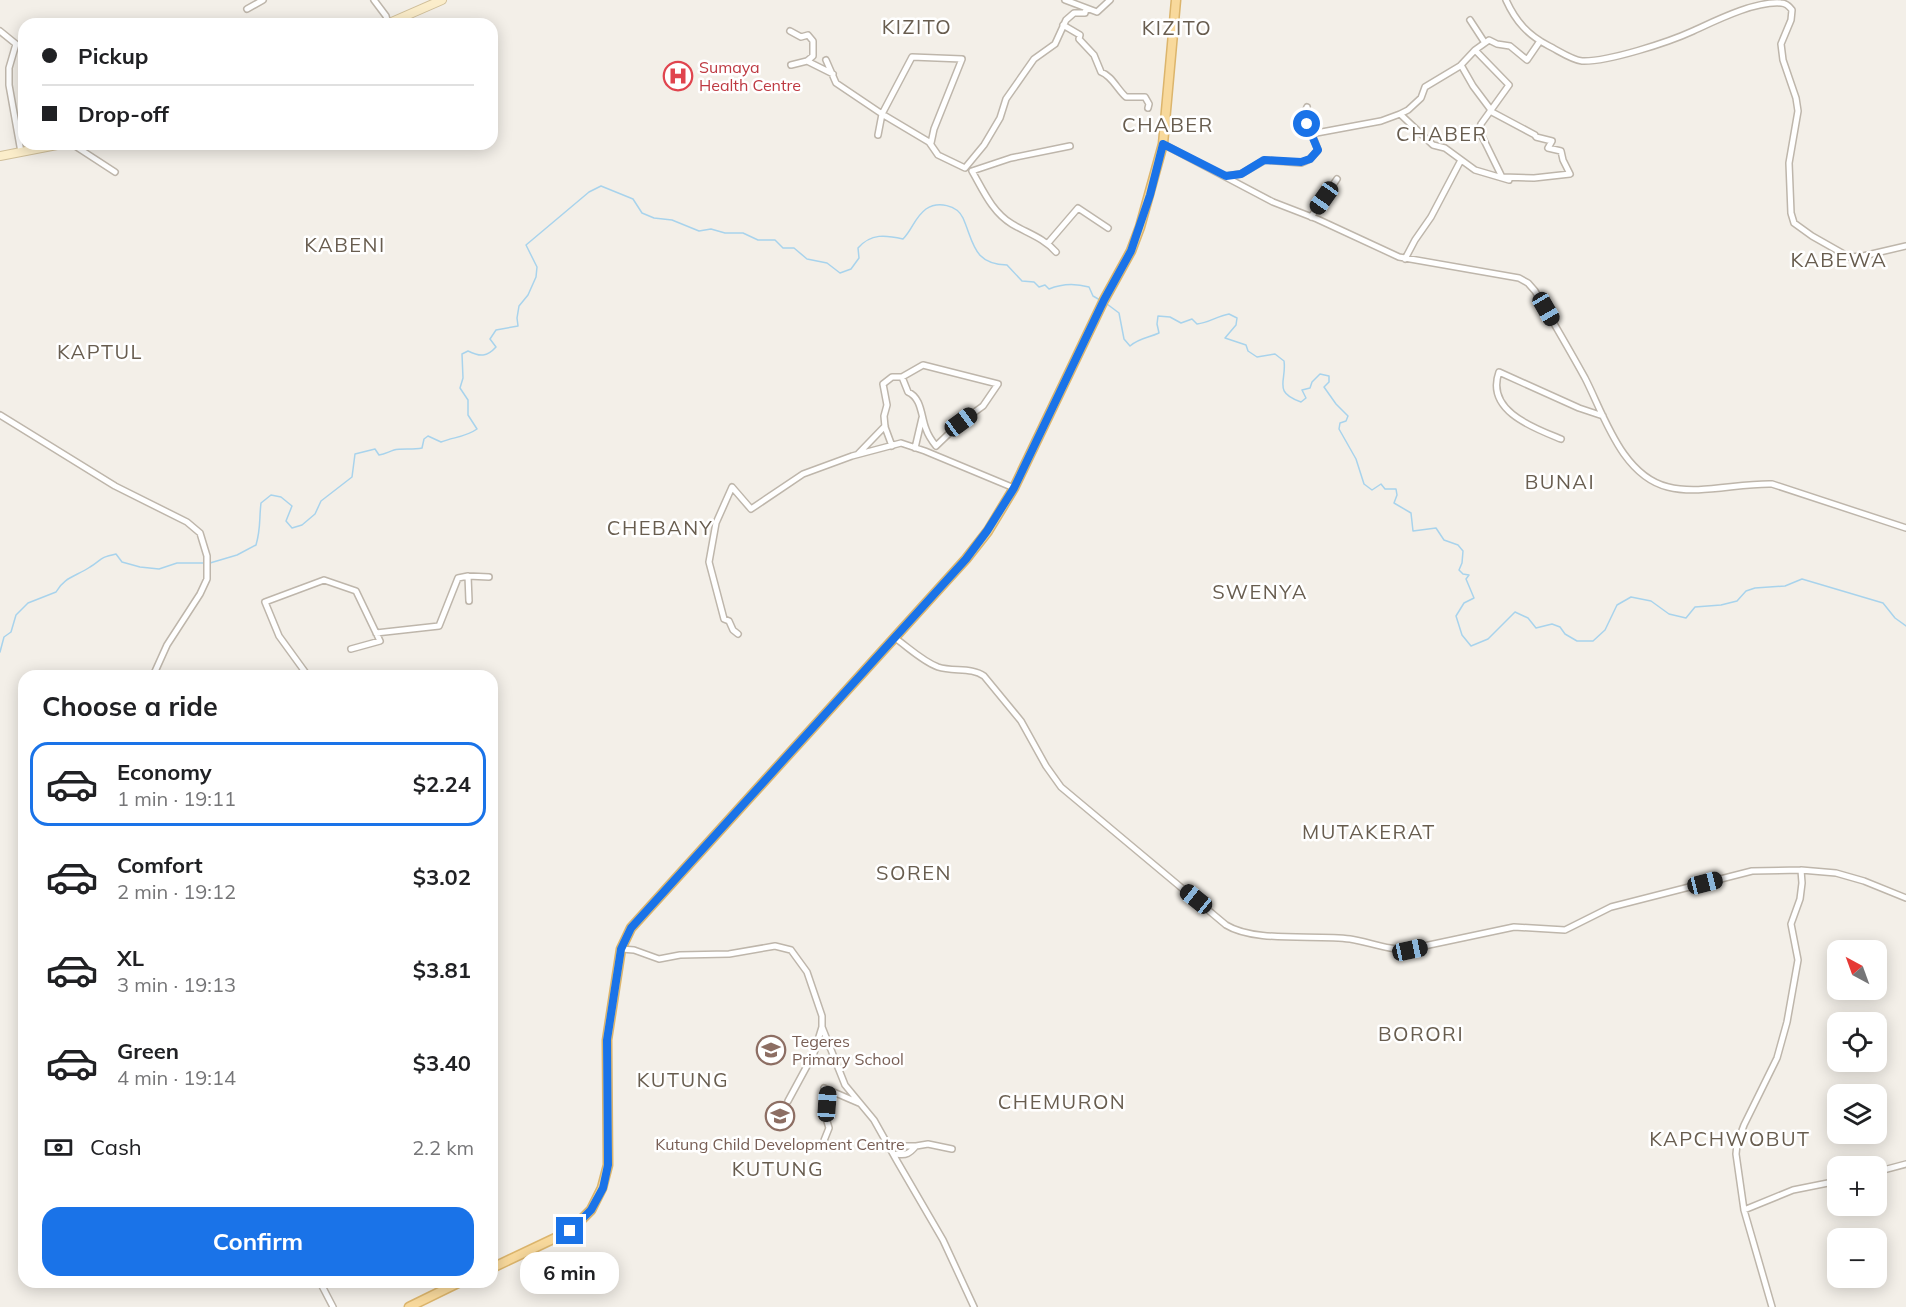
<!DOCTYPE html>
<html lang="en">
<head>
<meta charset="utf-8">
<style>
  :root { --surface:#fff; --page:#f6f6f6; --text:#202124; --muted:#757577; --line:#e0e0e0; --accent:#1a73e8 }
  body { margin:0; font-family:Mulish,sans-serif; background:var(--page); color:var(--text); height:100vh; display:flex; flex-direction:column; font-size:22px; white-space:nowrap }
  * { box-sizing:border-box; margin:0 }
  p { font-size:20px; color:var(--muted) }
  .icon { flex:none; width:33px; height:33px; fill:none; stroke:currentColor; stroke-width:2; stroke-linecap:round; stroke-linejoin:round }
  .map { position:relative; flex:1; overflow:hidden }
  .side { position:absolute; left:18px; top:670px; width:480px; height:618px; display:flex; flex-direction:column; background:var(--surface); border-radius:18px; box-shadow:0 3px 15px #0003 }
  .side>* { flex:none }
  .guide { position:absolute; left:18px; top:18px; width:480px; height:132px; border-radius:18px; box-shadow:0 3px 15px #0003; display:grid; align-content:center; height:132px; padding:0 24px; background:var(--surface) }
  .needle { width:39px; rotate:319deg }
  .tools { position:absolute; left:1827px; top:940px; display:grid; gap:12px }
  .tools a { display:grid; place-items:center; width:60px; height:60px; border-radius:12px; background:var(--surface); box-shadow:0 3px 15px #0003; font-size:30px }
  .end { position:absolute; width:27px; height:27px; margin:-14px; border:8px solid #1a73e8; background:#fff; box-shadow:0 0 0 3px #fff }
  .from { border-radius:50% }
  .bubble { position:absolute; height:42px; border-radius:18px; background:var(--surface); box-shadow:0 3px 15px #0003; font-size:20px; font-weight:700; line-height:42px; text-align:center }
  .car { position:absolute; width:18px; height:36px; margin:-18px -9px; border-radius:8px; box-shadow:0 0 4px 2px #0007; background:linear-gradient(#222 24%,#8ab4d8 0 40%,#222 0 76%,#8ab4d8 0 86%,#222 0) }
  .guide b { display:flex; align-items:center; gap:21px; height:57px; font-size:22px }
  .guide b+b { border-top:2px solid var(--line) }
  .guide i { width:15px; height:15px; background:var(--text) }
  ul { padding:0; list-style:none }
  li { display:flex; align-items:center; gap:18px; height:84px; margin:0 12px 9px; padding:0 12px; border:3px solid transparent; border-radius:18px }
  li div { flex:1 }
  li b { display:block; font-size:22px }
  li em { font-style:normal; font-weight:700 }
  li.on { border-color:var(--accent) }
  li>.icon { width:54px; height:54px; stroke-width:1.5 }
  h2 { padding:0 24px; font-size:27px; line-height:72px }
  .pay { display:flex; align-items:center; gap:15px; height:66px; padding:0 24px; font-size:22px }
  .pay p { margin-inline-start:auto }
  .button { display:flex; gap:12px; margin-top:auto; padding:12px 24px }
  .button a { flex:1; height:69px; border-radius:18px; background:var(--accent); color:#fff; font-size:24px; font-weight:700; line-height:69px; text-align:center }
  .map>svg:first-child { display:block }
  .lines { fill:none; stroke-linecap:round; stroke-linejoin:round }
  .stream { stroke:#a8d3ec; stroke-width:1.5 }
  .street-casing { stroke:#beb6ab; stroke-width:8 }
  .secondary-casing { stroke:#d0bf9a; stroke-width:10 }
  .primary-casing { stroke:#dcb56c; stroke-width:11 }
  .street { stroke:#fff; stroke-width:5 }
  .secondary { stroke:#fbedca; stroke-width:8 }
  .primary { stroke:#f8d99c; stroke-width:8 }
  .route { stroke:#1a73e8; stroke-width:8 }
  .labels { text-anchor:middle; stroke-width:5; stroke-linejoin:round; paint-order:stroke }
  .health-label { font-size:16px; fill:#be3a42; stroke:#fff; text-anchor:start }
  .education-label { font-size:16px; fill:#785e54; stroke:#fff; text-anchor:start }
  .quarter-label { font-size:20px; letter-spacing:1.5px; fill:#685d4f; stroke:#fff }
</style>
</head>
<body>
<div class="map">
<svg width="1906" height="1307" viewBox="0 0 1906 1307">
  <rect width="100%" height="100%" fill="#f3efe8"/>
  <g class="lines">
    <path class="stream" d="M1107 304 1119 313 1124 339 1130 346C1139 338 1148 338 1159 333L1157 324 1158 316 1170 317 1181 323 1192 319 1197 324C1209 323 1217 316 1229 314L1237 318 1236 325 1225 338 1246 345 1248 351 1257 357 1275 354 1284 361C1287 381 1272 392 1301 402L1306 398 1302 390 1310 388 1312 382 1320 374 1329 376V382L1324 387 1336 404 1348 416 1346 421 1340 423 1339 429 1356 459 1364 484 1372 490 1381 484 1385 489H1396L1397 495 1394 503 1411 513 1413 531 1436 528 1444 540 1458 545 1463 551 1462 563 1459 570 1463 574 1469 575 1466 579 1474 598 1464 603 1456 616 1462 635 1471 646 1488 639 1515 612 1528 618 1536 628 1552 624 1560 627 1565 634 1577 641H1593L1605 630 1617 605 1631 597 1651 601 1669 614 1686 618 1695 607 1721 605 1737 601 1746 591 1755 588 1785 586 1802 579 1883 603 1895 618 1906 626
      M210 563 237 555 256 545C261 528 259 519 261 503L271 495 281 497 292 506 286 521 292 528 302 525 315 514 321 501 352 477 355 454 375 449 379 455C385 454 388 452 394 450 401 448 413 450 422 448L424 439 428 436 441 442C454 437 466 437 477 429L468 415V400L460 388 463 378 462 354 468 351C480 357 487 357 496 347L490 339 496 330 518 326 517 318 519 306 528 295 536 277 537 267 526 245 589 192 601 186 633 199 642 213 654 218 672 220 699 231 711 229 725 233H743L758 240H775L783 248H794L807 259 827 263 840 273 851 269 859 258 858 248C871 233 886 235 903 239 913 229 914 218 926 209 938 201 957 205 963 218 974 243 973 264 1007 265L1022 281 1034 282 1039 287 1045 285 1049 289C1063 283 1075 283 1089 287L1093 296 1100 300
      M0 652 4 637 11 632 16 615 28 603 56 592C64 577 77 576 90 567 103 559 98 558 116 554L122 562 140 567 159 569 177 563H205"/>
    <g class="street-casing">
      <path id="street" d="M374 0 386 16 388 24
        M1065 0 1097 12 1110 0
        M1506 0C1516 22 1528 35 1549 46 1559 51 1572 60 1582 61 1608 62 1669 42 1693 31 1717 20 1755 1 1781 3 1786 3 1789 6 1792 10L1791 20 1781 44 1783 60 1796 98 1798 111 1789 163 1791 213 1794 223 1812 236 1849 257 1863 256 1906 246
        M247 9 263 0
        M1470 20 1485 43
        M1063 25 1080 35 1079 39 1094 55 1101 72C1112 76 1117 89 1126 97H1145L1149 104 1148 108
        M0 31 16 44 9 68V85L21 152
        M790 31 801 37 808 35 813 41V56L807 61
        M1475 50 1489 40 1497 44 1510 46 1527 60 1540 41
        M826 60 836 83 882 114 929 142 938 155 965 168 984 145 1000 118 1006 99 1034 59 1055 44 1066 20 1074 13H1085L1086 8
        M791 65 807 61 833 74
        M1461 65 1473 86 1491 110
        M1490 111 1535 135 1536 137 1552 141 1548 148 1561 151 1563 160 1570 174 1534 178 1502 177 1479 130 1481 124 1509 85 1475 50 1460 66 1425 87 1421 98 1408 110 1400 114 1433 145 1445 148 1475 170 1509 180
        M1311 134 1381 121 1400 114
        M878 135 882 114 912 57 962 59 934 129 931 143
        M72 144 115 172
        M1163 144 1273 202 1317 219 1399 257 1519 278 1528 283 1535 291C1552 320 1569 349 1585 378 1604 415 1622 476 1668 487 1699 495 1739 483 1772 484L1906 528
        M972 171C983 190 992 212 1012 224 1027 233 1044 238 1056 252
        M972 171 1011 158 1070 146
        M1226 176 1241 174 1265 160 1301 163 1310 159 1318 150 1304 114 1307 107
        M1311 217 1337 179
        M1048 243 1078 208 1108 228
        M1405 259 1415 240 1431 217 1461 160
        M0 415 115 486 187 522 200 533 207 556V579L200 594 167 645 153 676
        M1561 439C1534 428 1485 411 1499 372L1579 408 1603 416
        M892 446 885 427 884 416 887 405 883 384 892 377H902L923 365 998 384 983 406 961 422 936 446C932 441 928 435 926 429 921 417 922 398 908 392L902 377
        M915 448 922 418
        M858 454 885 426
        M468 576 489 577
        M376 633 439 626 458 578 468 576 469 601
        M738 634 733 630 729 621 724 619 709 562 716 523 732 487 751 509 803 474 852 456 901 443 925 451 1014 488
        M895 638C908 647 922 661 938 667 953 672 972 667 984 676L1021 721 1046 766 1061 787 1226 925C1255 943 1315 934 1350 939 1370 942 1389 951 1410 949L1514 927 1565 930 1611 907 1752 871 1801 870 1836 873 1864 881 1906 898
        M308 676 279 636 265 602 324 580 356 591 380 641 351 649
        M621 949 634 950 659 959 680 955 729 954 775 946 791 950 807 972 822 1016V1027L845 1085 874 1120 897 1161 943 1240 974 1307
        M824 1088 859 1103
        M788 1101 814 1053 822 1027
        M823 1143 829 1128 826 1118 829 1090
        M893 1146H916
        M897 1154C906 1156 910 1153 916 1146L928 1144 952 1149
        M1876 1172 1906 1164
        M1744 1210 1793 1190 1838 1181
        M320 1282 333 1307
        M1772 1307 1744 1210 1736 1154 1737 1144 1744 1125 1777 1058 1787 1022 1798 960 1791 924 1800 899 1802 883 1801 870"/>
    </g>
    <g class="secondary-casing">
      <path id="secondary" d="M387 24 442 0
        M0 156 62 144"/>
    </g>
    <g class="primary-casing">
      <path id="primary" d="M492 1268 570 1231 591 1210 602 1188 608 1165 607 1040 621 949 631 928 966 559 988 531 1014 488 1104 300 1131 251 1140 227 1163 144 1176 0
        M409 1307 460 1282"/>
    </g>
    <use href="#street" class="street"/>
    <use href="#secondary" class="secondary"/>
    <use href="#primary" class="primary"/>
  </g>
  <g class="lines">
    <path class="route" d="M570 1231 591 1210 603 1188 608 1165 607 1040 621 949 631 928 966 559 987 531 1014 488 1104 300 1131 251 1150 195 1163 144 1226 176 1241 174 1264 160 1301 162 1310 159 1318 150 1307 124"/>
  </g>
  <defs>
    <g id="hospital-ring" transform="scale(1.5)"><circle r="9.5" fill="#fff" stroke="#e0444e" stroke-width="1.5"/><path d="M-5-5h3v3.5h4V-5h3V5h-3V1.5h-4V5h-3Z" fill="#e0444e"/></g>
    <g id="school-ring" transform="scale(1.5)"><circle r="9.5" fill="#fff" stroke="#8d6e63" stroke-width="1.5"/><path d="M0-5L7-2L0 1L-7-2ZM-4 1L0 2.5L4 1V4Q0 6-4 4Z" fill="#8d6e63"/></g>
  </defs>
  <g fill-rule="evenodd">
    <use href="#hospital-ring" x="678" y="76"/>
    <use href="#school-ring" x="771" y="1050"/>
    <use href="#school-ring" x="780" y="1116"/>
  </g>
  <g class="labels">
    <g class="health-label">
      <text x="699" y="73">Sumaya<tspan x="699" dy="18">Health Centre</tspan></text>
    </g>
    <g class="education-label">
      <text x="792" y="1047">Tegeres<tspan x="792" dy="18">Primary School</tspan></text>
      <text x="780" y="1150" text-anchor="middle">Kutung Child Development Centre</text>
    </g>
    <g class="quarter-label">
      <text x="917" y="34">KIZITO</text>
      <text x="1177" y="35">KIZITO</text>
      <text x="1168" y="132">CHABER</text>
      <text x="1442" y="141">CHABER</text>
      <text x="345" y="252">KABENI</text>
      <text x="1839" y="267">KABEWA</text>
      <text x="100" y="359">KAPTUL</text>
      <text x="1560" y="489">BUNAI</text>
      <text x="660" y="535">CHEBANY</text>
      <text x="1260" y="599">SWENYA</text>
      <text x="1369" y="839">MUTAKERAT</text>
      <text x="914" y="880">SOREN</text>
      <text x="1421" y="1041">BORORI</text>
      <text x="683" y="1087">KUTUNG</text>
      <text x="1062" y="1109">CHEMURON</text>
      <text x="1730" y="1146">KAPCHWOBUT</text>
      <text x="778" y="1176">KUTUNG</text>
    </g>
  </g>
</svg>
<div class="tools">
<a><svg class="needle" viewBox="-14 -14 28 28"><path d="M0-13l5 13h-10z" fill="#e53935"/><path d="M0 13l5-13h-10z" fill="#757577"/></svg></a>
<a><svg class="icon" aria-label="locate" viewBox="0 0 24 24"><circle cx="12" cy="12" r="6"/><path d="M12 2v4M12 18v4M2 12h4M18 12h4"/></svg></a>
<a><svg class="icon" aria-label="layers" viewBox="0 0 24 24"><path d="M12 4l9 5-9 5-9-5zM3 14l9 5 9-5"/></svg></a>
<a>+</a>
<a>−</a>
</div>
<i class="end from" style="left:1307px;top:124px"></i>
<i class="end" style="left:570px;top:1231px"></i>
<div class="bubble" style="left:520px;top:1252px;width:99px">6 min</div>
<i class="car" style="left:1324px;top:198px;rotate:215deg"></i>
<i class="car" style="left:1546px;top:309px;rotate:150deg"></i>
<i class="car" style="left:961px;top:422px;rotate:54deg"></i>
<i class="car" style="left:1705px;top:883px;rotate:76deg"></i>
<i class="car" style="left:1196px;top:899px;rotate:309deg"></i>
<i class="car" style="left:1410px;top:950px;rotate:78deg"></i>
<i class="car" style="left:827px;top:1104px;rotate:4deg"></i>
<div class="guide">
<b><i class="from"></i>Pickup</b>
<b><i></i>Drop-off</b>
</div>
<section class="side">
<h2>Choose a ride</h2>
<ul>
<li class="on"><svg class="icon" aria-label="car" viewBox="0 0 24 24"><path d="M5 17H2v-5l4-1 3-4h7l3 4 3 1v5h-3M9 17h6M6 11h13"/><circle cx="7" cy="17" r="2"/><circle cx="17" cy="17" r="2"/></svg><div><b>Economy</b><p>1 min · 19:11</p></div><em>$2.24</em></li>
<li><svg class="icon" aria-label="car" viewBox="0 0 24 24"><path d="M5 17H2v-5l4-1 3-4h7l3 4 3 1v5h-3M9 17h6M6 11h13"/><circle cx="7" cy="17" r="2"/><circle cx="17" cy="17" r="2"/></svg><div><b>Comfort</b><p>2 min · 19:12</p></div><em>$3.02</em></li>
<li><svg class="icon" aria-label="car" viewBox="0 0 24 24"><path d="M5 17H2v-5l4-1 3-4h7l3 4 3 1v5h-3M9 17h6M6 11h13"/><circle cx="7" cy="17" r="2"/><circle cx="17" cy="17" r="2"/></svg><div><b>XL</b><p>3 min · 19:13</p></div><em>$3.81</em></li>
<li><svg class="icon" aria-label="car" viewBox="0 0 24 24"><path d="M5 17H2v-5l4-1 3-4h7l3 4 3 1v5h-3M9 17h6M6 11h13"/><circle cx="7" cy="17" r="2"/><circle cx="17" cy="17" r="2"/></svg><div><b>Green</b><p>4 min · 19:14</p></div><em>$3.40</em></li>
</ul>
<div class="pay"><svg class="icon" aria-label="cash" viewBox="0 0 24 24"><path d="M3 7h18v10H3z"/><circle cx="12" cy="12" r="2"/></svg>Cash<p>2.2 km</p></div>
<div class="button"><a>Confirm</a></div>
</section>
</div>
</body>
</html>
